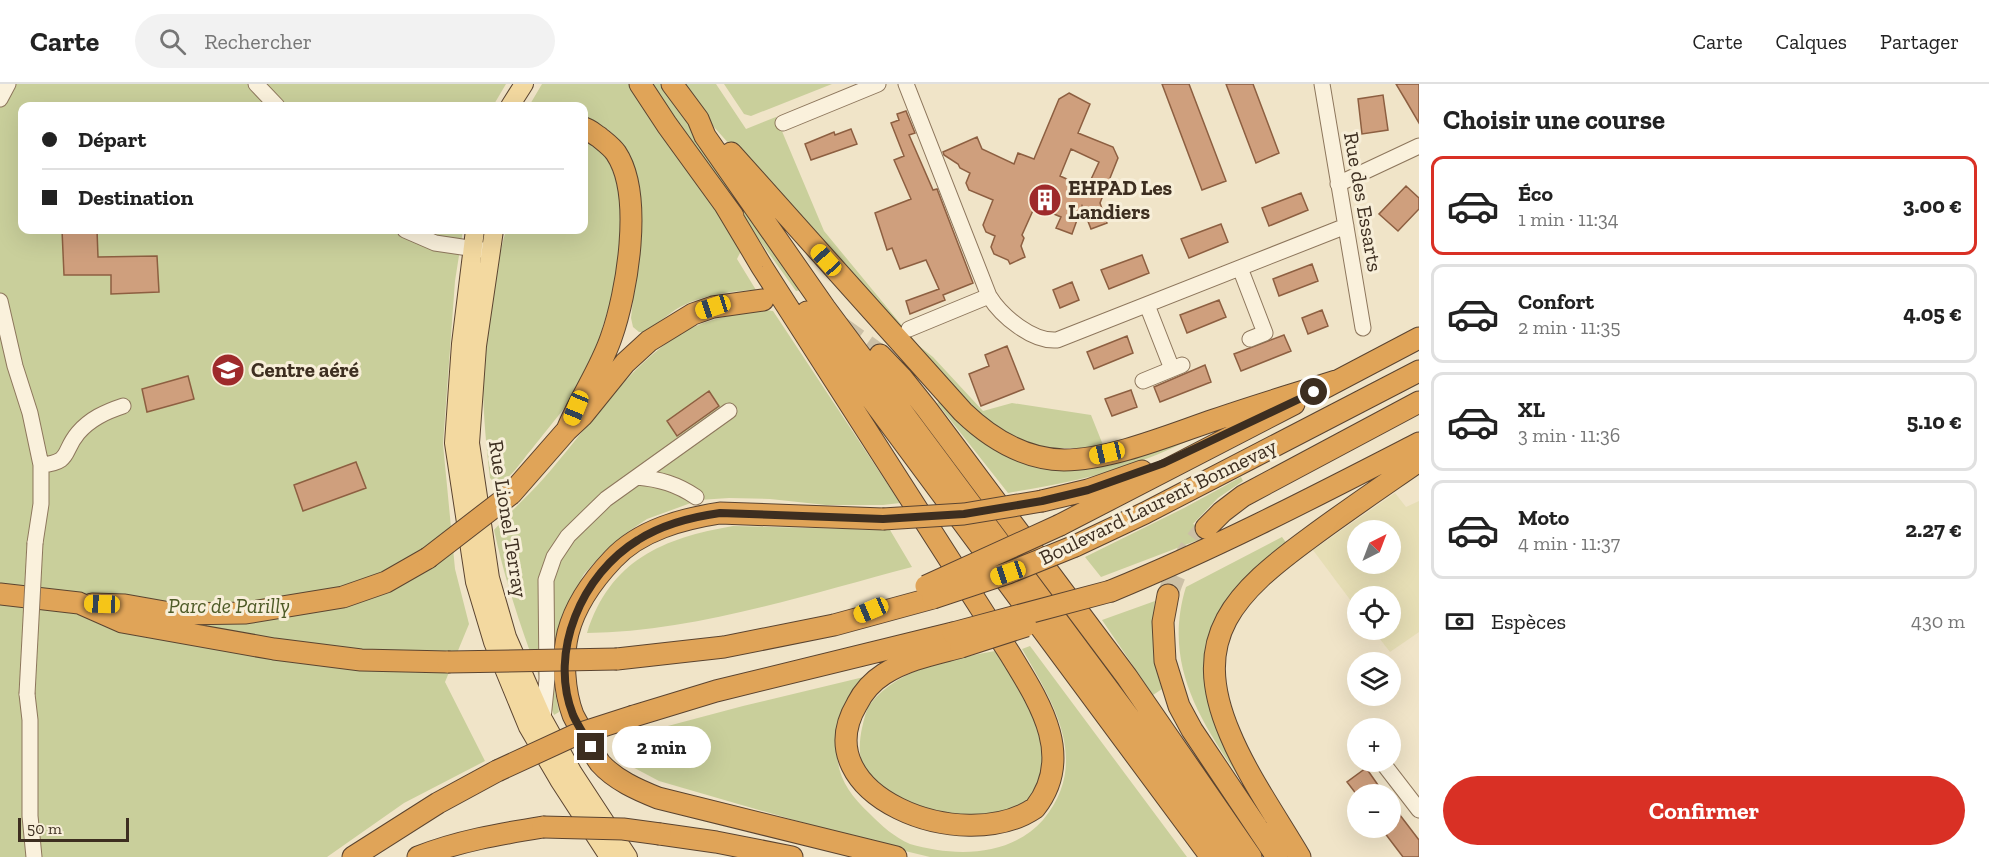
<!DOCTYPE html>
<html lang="fr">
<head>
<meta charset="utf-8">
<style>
  :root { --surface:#fff; --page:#f2f2f2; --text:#222; --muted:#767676; --line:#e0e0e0; --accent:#d93025 }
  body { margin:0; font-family:"Zilla Slab",serif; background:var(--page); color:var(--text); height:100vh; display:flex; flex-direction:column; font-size:22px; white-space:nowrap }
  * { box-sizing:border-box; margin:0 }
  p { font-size:20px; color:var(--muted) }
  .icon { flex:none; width:33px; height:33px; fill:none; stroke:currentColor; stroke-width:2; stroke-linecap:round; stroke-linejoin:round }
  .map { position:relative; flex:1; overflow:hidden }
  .panel { display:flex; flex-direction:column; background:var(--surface); width:570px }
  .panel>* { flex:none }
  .hud { position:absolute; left:18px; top:18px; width:570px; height:132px; border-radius:12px; box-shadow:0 6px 24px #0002; display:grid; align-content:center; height:132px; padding:0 24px; background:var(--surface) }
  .needle { width:39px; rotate:42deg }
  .tools { position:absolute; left:1347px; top:436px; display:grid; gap:12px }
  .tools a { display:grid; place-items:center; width:54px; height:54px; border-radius:50%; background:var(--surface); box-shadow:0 6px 24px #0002; font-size:30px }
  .scale { position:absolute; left:18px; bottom:15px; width:111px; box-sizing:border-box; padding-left:6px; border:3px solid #3d2e20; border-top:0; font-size:16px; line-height:21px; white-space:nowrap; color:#3d2e20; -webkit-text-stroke:4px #f7eed8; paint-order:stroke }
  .end { position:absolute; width:27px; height:27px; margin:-14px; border:8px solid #3d2e20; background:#fff; box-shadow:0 0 0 3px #fff }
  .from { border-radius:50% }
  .bubble { position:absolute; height:42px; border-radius:21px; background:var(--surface); box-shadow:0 6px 24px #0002; font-size:20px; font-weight:700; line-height:42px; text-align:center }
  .car { position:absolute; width:18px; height:36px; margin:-18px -9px; border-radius:8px; box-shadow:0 0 4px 2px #0007; background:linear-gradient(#f5c518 24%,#345 0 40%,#f5c518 0 76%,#345 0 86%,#f5c518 0) }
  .hud b { display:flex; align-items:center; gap:21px; height:57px; font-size:22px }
  .hud b+b { border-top:2px solid var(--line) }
  .hud i { width:15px; height:15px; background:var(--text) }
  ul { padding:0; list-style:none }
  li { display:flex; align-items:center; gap:18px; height:99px; margin:0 12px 9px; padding:0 12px; border:3px solid var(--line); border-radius:12px }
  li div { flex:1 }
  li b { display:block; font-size:22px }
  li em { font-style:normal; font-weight:700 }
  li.on { border-color:var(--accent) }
  li>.icon { width:54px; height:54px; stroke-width:1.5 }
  h2 { padding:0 24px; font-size:27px; line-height:72px }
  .pay { display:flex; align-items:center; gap:15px; height:66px; padding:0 24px; font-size:22px }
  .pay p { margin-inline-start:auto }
  .cta { display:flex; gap:12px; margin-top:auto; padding:12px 24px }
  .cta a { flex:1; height:69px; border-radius:36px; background:var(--accent); color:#fff; font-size:24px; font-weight:700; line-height:69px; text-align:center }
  header { display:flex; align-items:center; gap:36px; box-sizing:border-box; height:84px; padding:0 30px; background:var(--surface); border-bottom:2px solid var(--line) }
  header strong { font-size:28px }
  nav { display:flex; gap:33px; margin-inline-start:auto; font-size:21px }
  .search { width:420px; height:54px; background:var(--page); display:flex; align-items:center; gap:15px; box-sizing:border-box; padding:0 21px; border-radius:33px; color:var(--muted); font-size:22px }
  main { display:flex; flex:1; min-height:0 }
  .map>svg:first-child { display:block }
  .farmland { fill:#e6deb5; fill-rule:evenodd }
  .green { fill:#c9cf9b }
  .building { fill:#cf9f7d; stroke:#8d5f41; stroke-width:1.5; fill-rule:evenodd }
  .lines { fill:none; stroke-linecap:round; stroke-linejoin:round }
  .highway-tunnel { stroke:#ccc0a6; stroke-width:21; stroke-dasharray:21 10; stroke-linecap:butt }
  .minor-casing { stroke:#8d765c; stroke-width:17 }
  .major-casing { stroke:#5b4430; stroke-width:20 }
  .highway-casing { stroke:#5b4430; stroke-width:23 }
  .minor { stroke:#faf1dc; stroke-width:15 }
  .major { stroke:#f3d9a0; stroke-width:18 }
  .highway { stroke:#e0a458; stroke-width:21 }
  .minor-bridge-casing { stroke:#8d765c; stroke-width:17; stroke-linecap:butt }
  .highway-bridge-casing { stroke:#5b4430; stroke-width:23; stroke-linecap:butt }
  .minor-bridge { stroke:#faf1dc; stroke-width:15 }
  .highway-bridge { stroke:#e0a458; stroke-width:21 }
  .route { stroke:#3d2e20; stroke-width:8 }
  .labels { text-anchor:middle; stroke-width:6; stroke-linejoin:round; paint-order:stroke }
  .poi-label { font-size:21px; font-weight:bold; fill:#3d2e20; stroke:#f7eed8; text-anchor:start }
  .street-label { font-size:21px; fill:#3d2e20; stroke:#f7eed8 }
  .park-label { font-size:21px; font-style:italic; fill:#4d5a26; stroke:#f7eed8 }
</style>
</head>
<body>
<header>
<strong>Carte</strong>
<div class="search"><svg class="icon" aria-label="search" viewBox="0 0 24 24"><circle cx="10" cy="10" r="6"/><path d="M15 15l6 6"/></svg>Rechercher</div>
<nav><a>Carte</a><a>Calques</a><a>Partager</a></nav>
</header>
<main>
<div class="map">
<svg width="1419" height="773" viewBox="0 0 1419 773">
  <rect width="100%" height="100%" fill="#f0e4c8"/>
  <path class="farmland" d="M1395 409 1406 423 1419 417V548L1390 568 1373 546H1390V513H1358L1357 525 1313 466ZM1358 447H1390V480H1358Z"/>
  <path class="green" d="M0 0H506L493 22H22V146H463L455 197 443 360 455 485 469 540 445 598 485 677 404 719 327 773H0Z
    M542 0H630L739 157 741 167 737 175 756 206C730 207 697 212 675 226 665 233 655 241 645 248H639L633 243 631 234C633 209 639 185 641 160 642 144 640 128 638 113 634 79 623 42 584 36V22H529Z
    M649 0H663L802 206 796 207 695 67Z
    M680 0H716L746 45 776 33 824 147 918 261 933 273 983 327 1012 319 1091 331 1103 361 1081 364H1057L1038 362 1018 356 995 345 894 244 705 33Z
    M724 0H832L751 32 744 30Z
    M584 58C629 69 623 158 617 193 615 206 610 219 606 232 601 246 598 262 593 276 579 309 553 338 531 366 522 376 510 397 496 400L490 394C485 352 481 307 484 264 488 226 496 183 506 146H584Z
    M765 226 773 227 900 419 883 421H826L770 415 729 414 699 416 647 435 626 449 605 467 584 490 570 515 559 541 553 597 559 628 554 631C530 570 508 510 494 446 510 428 528 412 544 394 585 348 629 280 682 249 707 234 737 230 765 226Z
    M941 317 1026 376 1202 350C1183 359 1163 369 1143 376 1100 393 1054 401 1008 409L937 319Z
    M1241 393 1243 397 1218 414 1193 440 1215 447 1214 450 1101 493 1085 473 1184 424Z
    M733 442 890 446 912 483C809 510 693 548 587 549 610 476 663 454 733 442Z
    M1282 453 1287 460 1211 562 1257 720C1212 652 1159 590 1186 503Z
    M1155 517C1151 548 1153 576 1162 605L1153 611 1102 536Z
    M1030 562 1187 773H930L880 761 659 697 625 679 614 665 649 647 743 622 868 592C859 601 849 612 843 624 838 633 838 644 837 655 835 690 846 707 870 730 882 742 894 753 910 760 955 773 1010 773 1043 736 1091 678 1054 620 1022 565Z
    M995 567C1021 608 1056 650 1037 700 1035 707 1030 718 1023 723 1016 728 1007 732 1000 736 981 747 961 755 939 748 916 741 902 724 886 708 880 702 870 695 866 688 858 677 859 657 862 644 864 636 866 625 871 619 900 583 953 575 995 567Z"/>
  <path class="building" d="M1162 0H1189L1226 97 1202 106Z
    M1226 0H1253L1279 69 1256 79Z
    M1396 0H1419V39L1405 15Z
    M1069 9 1090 20 1078 49 1113 63 1118 74 1100 119 1107 139 1091 145 1082 122 1072 150 1056 144 1061 133 1035 122 1022 151 1024 154 1021 162 1025 173 1010 180 1008 176 994 170 991 163 995 152 986 148 983 141 993 116 969 106 966 99 970 89 960 84 958 80 944 71 943 68 977 53 982 65 1014 80 1018 69 1034 75 1059 15ZM1071 65 1099 78 1087 104 1060 92Z
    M1383 11 1388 46 1362 50 1358 15Z
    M906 27 915 49 909 51 933 106 937 105 973 199 943 211 945 216 910 230 906 217 939 205 926 176 900 185 892 164 887 166 875 129 911 115 894 76 904 72 891 39 899 36 897 30Z
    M851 45 857 60 811 76 805 60 834 48 835 51Z
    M1406 102 1419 114V125L1398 147 1379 130Z
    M1301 109 1308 126 1269 142 1262 124Z
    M1221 140 1228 158 1189 174 1181 155Z
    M62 146H97L98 173 157 172 159 208 111 210V191H64Z
    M1142 171 1149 189 1109 205 1101 186Z
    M1312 180 1318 197 1279 212 1273 195Z
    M1072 198 1079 216 1060 224 1053 206Z
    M1219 216 1226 233 1187 249 1180 231Z
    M1322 226 1328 242 1308 250 1302 234Z
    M1284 251 1291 267 1241 287 1234 270Z
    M1127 252 1133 269 1094 285 1087 268Z
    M1007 262 1024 305 981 322 969 290 989 282 985 271Z
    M1205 281 1211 298 1160 318 1154 303Z
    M188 292 194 315 147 328 142 305Z
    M1131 306 1137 323 1112 332 1105 315Z
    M709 307 719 322 677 352 667 337Z
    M356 378 366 404 303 427 294 401Z
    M1366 684 1371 691 1385 711H1357L1347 698Z
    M1390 718 1419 756V773H1403L1381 744H1390Z"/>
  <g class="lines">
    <path class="highway-tunnel" d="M841 243 880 271
      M1168 511C1176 485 1187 465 1206 444"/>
    <g class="minor-casing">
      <path id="minor" d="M256 0 277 22
        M906 0 989 212
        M1322 0 1363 244
        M0 15 8 0
        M783 39 878 0
        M1338 100 1419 62
        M405 146 435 159 482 166
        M1240 184 1265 249 1250 255
        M0 217 15 282 30 329 41 381V420L35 459
        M1147 221 1172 285
        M909 245 989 212C1002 233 1033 258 1057 256L1346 142
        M1143 297 1182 281
        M41 381C72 378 62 368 78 349 90 335 105 328 123 322
        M637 393C659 395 677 400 696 413
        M27 610 30 636V732L34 773
        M543 635 547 595 546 496 554 473 568 452 606 415 729 327
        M1382 678 1419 726"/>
    </g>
    <g class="major-casing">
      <path id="major" d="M510 22 524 0
        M475 146 461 260 454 359 475 498 493 558 528 643 559 696 609 773
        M494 146 477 262 470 359 490 494 507 553 543 635 573 689 628 773"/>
    </g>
    <g class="highway-casing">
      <path id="highway" d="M640 0 667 41 733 132
        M672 0 698 35 705 52 825 224 1233 773
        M731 69 963 328C991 355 1024 375 1064 376 1110 376 1170 351 1214 336 1254 322 1295 310 1336 297
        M725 121 762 183 1010 570C1038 616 1076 672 1035 724 963 773 803 711 857 620 863 608 873 597 884 590 908 575 935 570 961 563
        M807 228 1211 773
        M880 271 902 294 926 324 1127 593 1251 773
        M1324 304 1419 254
        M567 346C580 314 600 286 611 254 627 209 644 111 616 69 612 63 605 58 599 53 594 50 590 46 584 44
        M511 410 567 346 583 331 625 279 649 257 693 230 713 223 763 216
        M1042 417 1088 406 1142 387
        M883 435 720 429C682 435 640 446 613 475 594 495 575 522 568 549 562 574 564 607 573 631 577 639 582 647 586 655 590 663 595 672 600 679 615 696 638 706 658 714L896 773
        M1060 441 1294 320
        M1206 444 1222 428 1243 412 1419 318
        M1075 462 1145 429 1419 287
        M1111 507C1218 463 1316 412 1419 359
        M0 510 79 519 122 538 274 565 361 576 448 578
        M1168 511 1163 538 1165 577 1179 622 1192 646 1277 773
        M92 520 125 521 176 530 246 529 343 513 386 498 428 474
        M617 575 724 563 834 541 933 514
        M634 632 716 607 953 549
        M660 750 716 758 792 773
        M353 773 438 719 497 687
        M418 773C458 757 500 750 543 743
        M1300 773C1277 734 1247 691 1230 650 1188 552 1236 508 1311 453 1346 427 1383 402 1419 377"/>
    </g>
    <use href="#minor" class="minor"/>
    <use href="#major" class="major"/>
    <use href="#highway" class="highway"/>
    <g class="minor-bridge-casing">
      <path id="minor-bridge" d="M27 610 35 459"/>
    </g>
    <g class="highway-bridge-casing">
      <path id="highway-bridge" d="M883 435 964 430 1042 417
        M428 474 511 410
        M926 502 1060 441
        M933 514 1008 489 1075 462
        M953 549 1111 507
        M961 563 1026 542
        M448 578 617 575
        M497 687 575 651 634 632
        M543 743 623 745 660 750"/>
    </g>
    <use href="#minor-bridge" class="minor-bridge"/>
    <use href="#highway-bridge" class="highway-bridge"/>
  </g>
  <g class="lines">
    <path class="route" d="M591 663C585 652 578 642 573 631 548 568 582 490 638 456 663 440 691 433 720 429L883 435 964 430 1042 417 1088 406 1164 379 1314 308"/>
  </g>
  <defs>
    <g id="building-disc" transform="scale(1.725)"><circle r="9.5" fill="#9e2a2b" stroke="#f7eed8"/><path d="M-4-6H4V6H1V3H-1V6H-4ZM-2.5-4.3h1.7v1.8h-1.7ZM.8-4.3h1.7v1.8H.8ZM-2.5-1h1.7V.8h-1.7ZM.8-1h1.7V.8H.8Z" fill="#fff"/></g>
    <g id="school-disc" transform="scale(1.725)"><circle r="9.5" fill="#9e2a2b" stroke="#f7eed8"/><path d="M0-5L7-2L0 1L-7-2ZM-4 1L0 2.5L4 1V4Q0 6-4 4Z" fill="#fff"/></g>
  </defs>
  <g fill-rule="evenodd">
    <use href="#building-disc" x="1045" y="116"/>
    <use href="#school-disc" x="228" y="286"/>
  </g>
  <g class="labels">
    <g class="poi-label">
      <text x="1068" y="111">EHPAD Les<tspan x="1068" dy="24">Landiers</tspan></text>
      <text x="251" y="293">Centre aéré</text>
    </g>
    <g class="street-label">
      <text transform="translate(1363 118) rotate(80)" y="7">Rue des Essarts</text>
      <text transform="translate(1158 418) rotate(-26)" y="7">Boulevard Laurent Bonnevay</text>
      <text transform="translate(508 435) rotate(81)" y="7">Rue Lionel Terray</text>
    </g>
    <g class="park-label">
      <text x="229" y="529">Parc de Parilly</text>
    </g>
  </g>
</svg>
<div class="tools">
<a><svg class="needle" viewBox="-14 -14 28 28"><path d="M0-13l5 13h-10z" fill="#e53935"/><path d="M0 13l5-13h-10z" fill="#767676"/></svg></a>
<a><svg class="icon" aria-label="locate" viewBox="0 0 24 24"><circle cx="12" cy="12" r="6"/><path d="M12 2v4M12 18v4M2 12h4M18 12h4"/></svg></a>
<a><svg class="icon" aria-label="layers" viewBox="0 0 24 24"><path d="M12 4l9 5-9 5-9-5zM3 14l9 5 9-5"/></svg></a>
<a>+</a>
<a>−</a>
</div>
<div class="scale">50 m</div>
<i class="end from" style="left:1314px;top:308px"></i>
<i class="end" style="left:591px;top:663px"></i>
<div class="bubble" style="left:612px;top:642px;width:99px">2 min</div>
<i class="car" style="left:826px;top:176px;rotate:318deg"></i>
<i class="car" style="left:713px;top:223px;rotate:252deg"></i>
<i class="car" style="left:576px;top:324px;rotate:202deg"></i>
<i class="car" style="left:1107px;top:369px;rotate:257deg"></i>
<i class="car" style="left:1008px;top:489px;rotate:251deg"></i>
<i class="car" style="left:102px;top:520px;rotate:272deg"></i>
<i class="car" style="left:871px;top:526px;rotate:247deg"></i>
<div class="hud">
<b><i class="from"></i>Départ</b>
<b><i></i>Destination</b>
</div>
</div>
<section class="panel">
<h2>Choisir une course</h2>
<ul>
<li class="on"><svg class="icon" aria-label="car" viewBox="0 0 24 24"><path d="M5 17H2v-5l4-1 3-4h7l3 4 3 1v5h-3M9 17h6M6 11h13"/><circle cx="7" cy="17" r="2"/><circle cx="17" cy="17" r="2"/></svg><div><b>Éco</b><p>1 min · 11:34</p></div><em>3.00 €</em></li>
<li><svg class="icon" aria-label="car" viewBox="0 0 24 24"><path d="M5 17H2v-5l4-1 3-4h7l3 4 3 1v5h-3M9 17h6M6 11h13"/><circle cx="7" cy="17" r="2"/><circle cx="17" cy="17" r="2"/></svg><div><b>Confort</b><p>2 min · 11:35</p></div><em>4.05 €</em></li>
<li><svg class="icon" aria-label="car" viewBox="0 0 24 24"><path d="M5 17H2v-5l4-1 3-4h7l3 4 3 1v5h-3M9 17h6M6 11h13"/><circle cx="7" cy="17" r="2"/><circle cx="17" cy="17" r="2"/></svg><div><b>XL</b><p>3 min · 11:36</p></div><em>5.10 €</em></li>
<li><svg class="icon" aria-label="car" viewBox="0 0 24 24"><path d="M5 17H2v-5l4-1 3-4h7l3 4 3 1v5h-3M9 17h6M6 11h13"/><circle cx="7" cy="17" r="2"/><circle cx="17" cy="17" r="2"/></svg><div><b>Moto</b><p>4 min · 11:37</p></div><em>2.27 €</em></li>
</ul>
<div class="pay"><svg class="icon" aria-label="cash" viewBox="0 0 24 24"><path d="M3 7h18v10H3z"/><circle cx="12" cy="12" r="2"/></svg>Espèces<p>430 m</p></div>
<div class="cta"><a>Confirmer</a></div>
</section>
</main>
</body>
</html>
